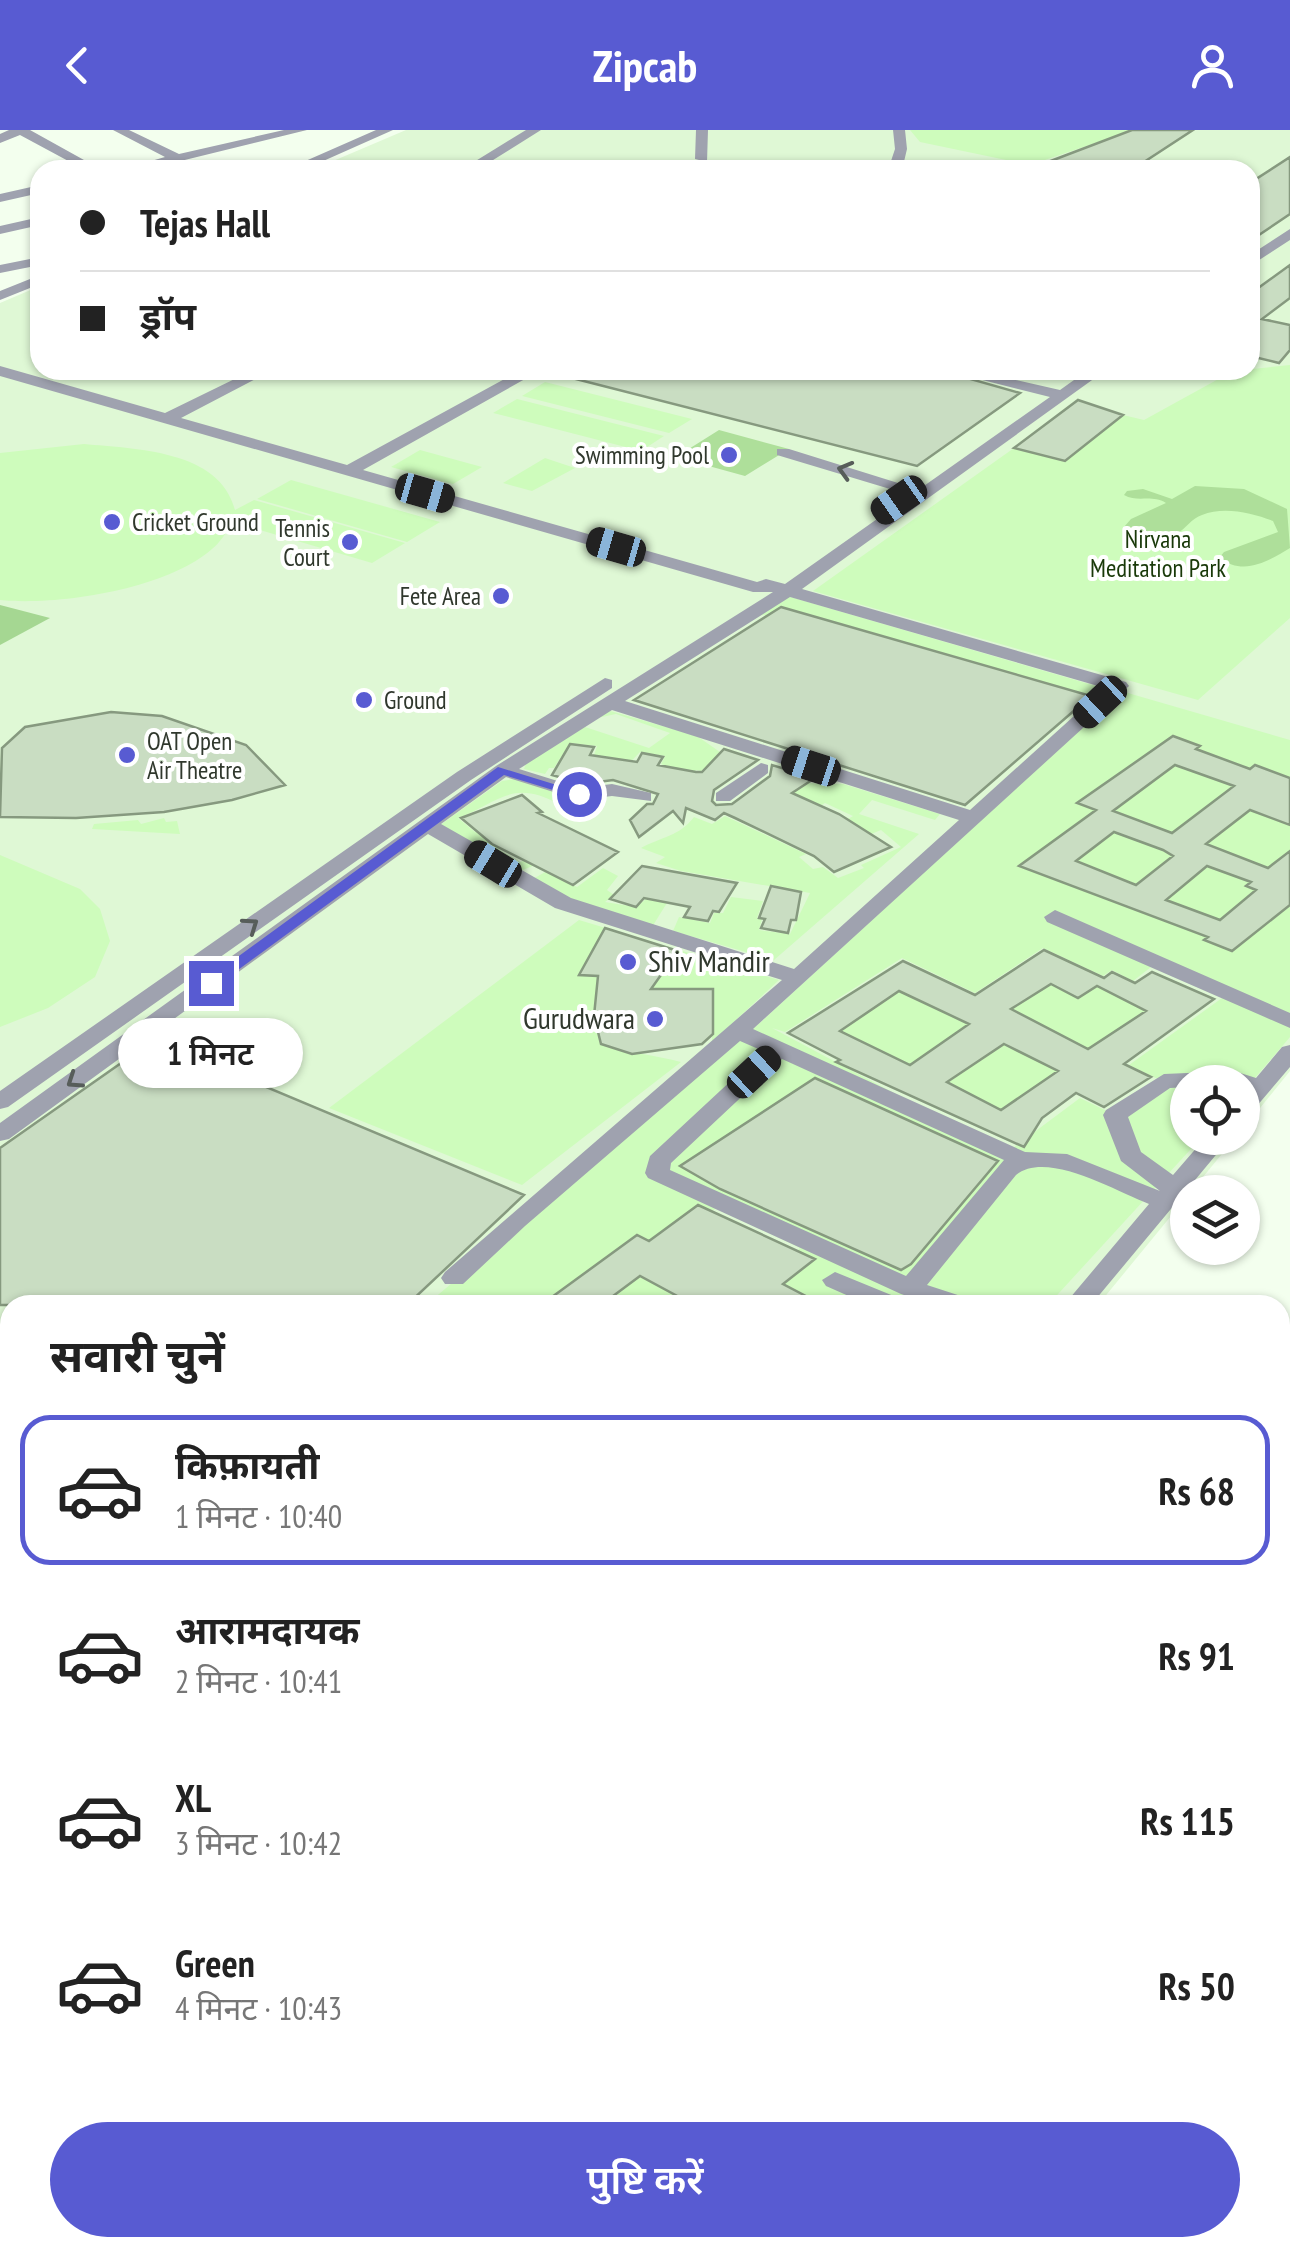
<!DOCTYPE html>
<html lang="hi">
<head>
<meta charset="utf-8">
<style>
  :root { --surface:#fff; --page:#f6f6f6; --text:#222; --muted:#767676; --line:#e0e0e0; --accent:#585bd2 }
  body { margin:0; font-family:"PT Sans Narrow","Noto Sans Devanagari",sans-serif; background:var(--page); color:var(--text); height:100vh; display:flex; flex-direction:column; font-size:38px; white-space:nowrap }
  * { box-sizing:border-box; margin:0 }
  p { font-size:32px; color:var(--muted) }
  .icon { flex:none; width:55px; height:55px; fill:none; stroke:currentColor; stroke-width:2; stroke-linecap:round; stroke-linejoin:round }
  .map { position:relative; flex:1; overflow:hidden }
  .details { position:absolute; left:0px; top:1165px; width:1290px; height:962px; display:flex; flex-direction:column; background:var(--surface); border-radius:30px 30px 0 0; box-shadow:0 2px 8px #0004 }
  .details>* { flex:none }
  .banner { position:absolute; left:30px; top:30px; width:1230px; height:220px; border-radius:30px; box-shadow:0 2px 8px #0004; display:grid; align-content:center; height:220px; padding:0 50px; background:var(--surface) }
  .tools { position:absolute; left:1170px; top:935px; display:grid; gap:20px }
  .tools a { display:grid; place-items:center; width:90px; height:90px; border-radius:50%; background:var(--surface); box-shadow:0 2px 8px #0004; font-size:50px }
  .end { position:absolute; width:45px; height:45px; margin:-22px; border:12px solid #585bd2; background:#fff; box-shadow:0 0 0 5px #fff }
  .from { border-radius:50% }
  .bubble { position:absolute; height:70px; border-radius:35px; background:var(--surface); box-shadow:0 2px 8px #0004; font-size:32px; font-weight:600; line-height:70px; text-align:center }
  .car { position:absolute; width:30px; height:60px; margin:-30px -15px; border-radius:12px; box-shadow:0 0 8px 2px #0007; background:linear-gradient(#222 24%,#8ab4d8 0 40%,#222 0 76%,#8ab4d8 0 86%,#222 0) }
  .banner b { display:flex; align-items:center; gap:35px; height:95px; font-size:38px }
  .banner b+b { border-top:2px solid var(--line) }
  .banner i { width:25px; height:25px; background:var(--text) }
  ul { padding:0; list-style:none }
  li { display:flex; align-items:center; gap:30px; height:150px; margin:0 20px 15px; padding:0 30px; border:5px solid transparent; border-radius:30px }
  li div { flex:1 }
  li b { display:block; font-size:38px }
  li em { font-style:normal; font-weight:600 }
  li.on { border-color:var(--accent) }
  li>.icon { width:90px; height:90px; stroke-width:1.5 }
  h2 { padding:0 50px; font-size:45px; line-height:120px }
  .action { display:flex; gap:20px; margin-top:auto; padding:20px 50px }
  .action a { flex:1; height:115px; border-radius:60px; background:var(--accent); color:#fff; font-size:40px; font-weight:600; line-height:115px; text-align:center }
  header { display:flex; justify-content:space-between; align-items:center; height:130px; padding:0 50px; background:var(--accent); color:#fff; font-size:45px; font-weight:600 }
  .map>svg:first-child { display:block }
  .built { fill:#dff8d5 }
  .green { fill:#cefcbc; fill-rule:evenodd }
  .forest { fill:#a5d792 }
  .water { fill:#aedf9a }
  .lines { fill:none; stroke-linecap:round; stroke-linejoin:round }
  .stream { stroke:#aedf9a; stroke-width:10 }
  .building { fill:#c9ddc2; stroke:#86997f; stroke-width:2.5; fill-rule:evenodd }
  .minor { fill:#9fa2af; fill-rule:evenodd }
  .secondary { fill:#74778a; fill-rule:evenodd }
  .oneway { stroke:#575d5a }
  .route { fill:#585bd2 }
  .poi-dot { fill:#585bd2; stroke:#fff; stroke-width:4 }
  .labels { text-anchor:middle; stroke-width:8; stroke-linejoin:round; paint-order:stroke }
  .far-poi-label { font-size:25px; fill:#30382d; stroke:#fff; text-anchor:end }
  .far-park-label { font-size:25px; fill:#193909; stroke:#fff }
  .poi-label { font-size:30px; fill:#30382d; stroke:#fff; text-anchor:start }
</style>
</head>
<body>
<header><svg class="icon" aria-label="back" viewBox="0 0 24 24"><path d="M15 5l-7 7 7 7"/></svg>Zipcab<svg class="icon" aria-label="person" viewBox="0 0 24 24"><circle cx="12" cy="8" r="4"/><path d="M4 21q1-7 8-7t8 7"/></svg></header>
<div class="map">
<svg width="1290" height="2126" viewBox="0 0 1290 2126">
  <rect width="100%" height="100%" fill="#f3ffee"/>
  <path class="built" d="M406 0H1290V941L1243 999 1242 952H1188V1008H1235L1098 1175H10V1728L0 1721V173L40 156V240H1250V40H312Z"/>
  <path class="green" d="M910 0H1134L1030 35 920 12Z
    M1290 235V488L1198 570 813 461 1014 318 1065 330 1123 285 1144 290 1233 241Z
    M545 252 692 289 669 303 522 266Z
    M517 269 664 306 641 321 493 283Z
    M84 314C136 319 220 320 235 380L254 370 405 413 372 433 219 388 232 395C226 402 220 413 212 419 167 459 58 476 0 470V323Z
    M420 320 482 337 453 354 391 337Z
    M545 328 575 338 532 361 503 353Z
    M291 350 440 392 407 412 257 369Z
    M787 466 1103 558 1077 580 1058 576 789 486 759 485Z
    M1121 561 1290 610V907L1243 962 1242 952H1188V1008H1201L1048 1175H843L830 1169 822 1175 783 1154 793 1125 800 1118 719 1076 661 1118 541 1175H426L761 892ZM1043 818 1103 846 1112 840 1133 851 1160 830 1229 863 1129 935 1162 951 1115 985 1080 968 1013 1018H997L772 898 785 902 902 828 975 863Z
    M607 580 697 606 740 636 711 633 701 641 696 640 681 655 656 651 666 636 661 634 665 626 640 622 619 644 591 640 598 626 594 625 597 616 570 613 554 638H549L545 644 524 639 526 633 585 597 649 618 670 603 616 584 597 588Z
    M514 649 567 666 560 675C512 647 497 674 458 688L475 702 491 697 512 713 498 719 520 732 536 726 561 724 518 742 440 695 502 651Z
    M801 653 843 654 940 684 935 690 872 670 859 684 919 704 774 830 673 801 679 787 710 793 714 783H723L731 767 763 771 757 788 762 789 759 800 790 804 810 763 681 741 656 733 665 727 641 718C661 707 680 706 694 687L712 694 725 686 806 724 799 727 813 739 823 737 838 748 864 738 861 735 901 717 881 700 859 709 821 705 853 686 825 673 811 682 786 669 794 663 788 660Z
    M164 688 166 692 177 691 180 704 92 699 94 694 138 690 141 694Z
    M0 725 80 759 100 779 110 811 95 847 48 878 0 897Z
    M603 738 618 746 607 760 614 765 605 772 636 777 661 757 675 760 652 797 614 792 531 750 547 741 577 757Z
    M579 790 779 850 712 912V859H597L594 886 601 914C628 923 654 925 681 932L522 1055 329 978Z
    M1051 854 1078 868 1097 856 1147 881 1088 919 1011 879Z
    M899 861 939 880 945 876 975 890 910 935 840 901Z
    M1004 914 1058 941 1001 980 947 952Z
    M640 1146 694 1175H601Z"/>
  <path class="forest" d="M0 475 50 488 0 515Z"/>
  <path class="water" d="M719 300 789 319 745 346 676 327Z
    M1195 356 1244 359 1287 379 1290 418C1267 432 1244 446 1219 428L1224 422 1278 402 1273 391C1252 383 1224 376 1202 385 1192 388 1186 398 1177 404 1162 414 1138 405 1124 397L1131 389 1166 373C1151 364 1138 373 1124 365L1127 361 1143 359 1172 369Z"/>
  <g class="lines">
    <path class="stream" d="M1280 1509 1290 1495
      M841 2126 847 2118"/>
  </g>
  <path class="building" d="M1132 0H1193L1141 34 1140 40H1027Z
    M1290 27V84L1250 111V53Z
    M1290 135V168L1262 189 1290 195V220L1279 233 1250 226V164Z
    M568 240H939L1020 263 917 336 568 247Z
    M1078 270 1123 285 1065 331 1014 318Z
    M781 477 1091 566 965 675 634 570Z
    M111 582 162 586 246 615 285 655 232 670 164 682 76 688 0 687 2 618 25 597Z
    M1173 606 1200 616 1196 619 1250 639 1255 635 1290 648V695L1250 680 1206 714 1268 738 1290 721V775L1232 821 1204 810 1208 807 1019 736 1096 680 1077 673ZM1175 635 1234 656 1172 703 1113 681ZM1114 702 1163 720 1173 726 1136 755 1076 731ZM1207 736 1251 752 1246 756 1256 760 1220 790 1166 770Z
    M570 614 594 617 590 625 637 632 642 623 663 627 658 635 696 642H702L724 619 758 630 714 660 712 671 716 675 732 674 770 646 772 635 815 648 792 663 839 684 891 717 834 742 814 726 735 688 724 683 715 690 686 678 683 693 673 681 639 707 630 690 647 674H653L658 664 613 650 583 654 552 645Z
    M522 665 542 682 538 683 618 722 573 755 492 714 461 688Z
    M642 736 737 753 719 782 713 781 708 791 684 787 690 777 644 768 636 777 610 769Z
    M771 756 801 762 796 790H791L788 803 761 798 765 789 759 788Z
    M605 798 678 821 651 859H713V904L702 914 632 924 601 914 594 886 598 846 579 845Z
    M1044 820 1104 848 1112 842 1135 853 1152 842 1214 869 1124 934 1151 947 1104 977 1076 963 1042 988 1024 1017 836 932 840 930 788 903 903 831 975 865ZM1051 854 1078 868 1097 856 1146 881 1088 919 1011 879ZM899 861 969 894 910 935 840 901ZM1004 914 1058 941 1001 980 947 952Z
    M154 910 524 1065 407 1175H0V1018Z
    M815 948 998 1031 911 1134 901 1140 720 1059 680 1036Z
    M698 1075 815 1129 783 1154 823 1175H694L640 1146 601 1175H541L637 1105 649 1111Z"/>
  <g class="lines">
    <path class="minor" d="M9 0H30L102 40H85L20 5 0 13V4Z
      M113 0H129L179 24 284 0H307L144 40H120L165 27Z
      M376 0H393L303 40H285Z
      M526 0H541L477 40H461Z
      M696 0H708L707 32 695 29Z
      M893 0H905L907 19 902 40H888L895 19Z
      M40 55V63L0 72V64Z
      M40 87V95L0 104V96Z
      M1290 99V110L1250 136V125Z
      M40 127V135L0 143V135Z
      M40 145V154L0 170V161Z
      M0 236 165 283 253 240H273L181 288 347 335 521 240H541L363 340 757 452 766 449 785 454 1050 267 943 240H972L1060 260 1088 240H1106L802 459 1126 552 1129 556 753 899 1025 1022 1067 1024 1160 1061 1121 1031 1103 985 1106 980 1164 944 1234 941 1256 948 1282 917 1290 915V937L1250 984 1242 986V952H1188V957L1170 958 1128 987 1141 1022 1173 1045 1205 1008H1230L1091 1175H1064L1149 1074C1115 1061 1047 1020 1016 1045L927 1155 970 1169 974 1175H934L901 1164 648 1048 645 1043 650 1026 763 921 740 911 525 1096 463 1154H445L441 1148 445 1142 782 850 555 778 428 704 9 1009 0 1011V993L496 636 773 462H753L0 246ZM790 467 1105 558 970 680 625 571ZM612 580 959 690 794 839 571 768 441 694 506 647 579 670 612 666 651 671V663L612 654 580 658 519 639ZM782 929 1004 1030 906 1146 670 1040 671 1033Z
      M777 319H789L914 358 900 362 777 325Z
      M605 548 612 550V558L471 650 8 977 0 979V961L457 642Z
      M761 633 768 635V643L730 671H716V663Z
      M1055 780 1290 883V898L1047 792 1044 787Z
      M835 1142 901 1169 905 1175H869L826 1156 822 1150Z
      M0 1733 10 1736V1765L0 1762Z
      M0 1925 10 1928V1970L0 1967Z
      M98 2118H138L142 2126H102Z
      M153 2118H194L190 2126H149Z
      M399 2118H439L435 2126H395Z
      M536 2118H581L585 2126H540Z"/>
    <path class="secondary" d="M1290 1596V1633L1280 1636V1599Z
      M1290 1667V1706L1280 1709V1671Z
      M934 2118H974L970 2126H930Z
      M983 2118H1022L1018 2126H979Z"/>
  </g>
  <defs><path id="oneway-chevron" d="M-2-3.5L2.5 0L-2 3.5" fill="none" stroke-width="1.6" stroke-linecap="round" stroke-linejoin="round" transform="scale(2.5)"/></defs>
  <g class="oneway">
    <use href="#oneway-chevron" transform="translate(845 340) rotate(-164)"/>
    <use href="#oneway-chevron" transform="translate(251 795) rotate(-35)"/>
    <use href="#oneway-chevron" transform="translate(74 951) rotate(146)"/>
  </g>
  <path class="route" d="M498 637 586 664 579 668 504 645 216 856H206V850Z"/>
  <g class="poi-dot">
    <circle cx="729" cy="325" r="10"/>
    <circle cx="112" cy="392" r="10"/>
    <circle cx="350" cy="412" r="10"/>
    <circle cx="501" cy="466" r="10"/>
    <circle cx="364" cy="570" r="10"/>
    <circle cx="127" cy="625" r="10"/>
    <circle cx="628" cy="832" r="10"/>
    <circle cx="655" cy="889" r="10"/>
  </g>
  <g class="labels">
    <g class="far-poi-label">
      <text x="709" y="334">Swimming Pool</text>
      <text x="132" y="401" text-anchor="start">Cricket Ground</text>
      <text x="330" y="407">Tennis<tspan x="330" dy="29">Court</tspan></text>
      <text x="481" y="475">Fete Area</text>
      <text x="384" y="579" text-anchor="start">Ground</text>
      <text x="147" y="620" text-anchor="start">OAT Open<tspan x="147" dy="29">Air Theatre</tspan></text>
    </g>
    <g class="far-park-label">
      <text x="1158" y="418">Nirvana<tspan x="1158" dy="29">Meditation Park</tspan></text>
    </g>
    <g class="poi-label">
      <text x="648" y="842">Shiv Mandir</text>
      <text x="635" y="899" text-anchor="end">Gurudwara</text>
    </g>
  </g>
</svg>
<div class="tools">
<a><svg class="icon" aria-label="locate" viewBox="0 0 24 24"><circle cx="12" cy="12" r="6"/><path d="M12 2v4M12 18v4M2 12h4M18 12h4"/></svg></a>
<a><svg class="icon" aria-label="layers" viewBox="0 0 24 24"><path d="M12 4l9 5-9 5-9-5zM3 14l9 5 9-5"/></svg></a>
</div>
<i class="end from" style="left:579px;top:664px"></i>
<i class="end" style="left:211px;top:853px"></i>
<div class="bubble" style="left:118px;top:888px;width:185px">1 मिनट</div>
<i class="car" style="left:425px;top:363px;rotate:106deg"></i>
<i class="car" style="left:899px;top:370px;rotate:235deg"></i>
<i class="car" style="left:616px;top:417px;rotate:286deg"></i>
<i class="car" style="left:1100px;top:572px;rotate:227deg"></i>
<i class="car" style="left:811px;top:636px;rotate:288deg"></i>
<i class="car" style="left:493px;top:734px;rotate:301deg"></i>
<i class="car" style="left:754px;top:942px;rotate:47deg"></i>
<div class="banner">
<b><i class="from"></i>Tejas Hall</b>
<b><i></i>ड्रॉप</b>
</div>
<section class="details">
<h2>सवारी चुनें</h2>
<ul>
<li class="on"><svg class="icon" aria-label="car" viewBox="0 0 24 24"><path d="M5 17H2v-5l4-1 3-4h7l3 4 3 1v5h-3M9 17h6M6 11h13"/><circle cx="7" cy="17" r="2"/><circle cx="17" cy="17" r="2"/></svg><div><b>किफ़ायती</b><p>1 मिनट · 10:40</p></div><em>Rs 68</em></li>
<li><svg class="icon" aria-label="car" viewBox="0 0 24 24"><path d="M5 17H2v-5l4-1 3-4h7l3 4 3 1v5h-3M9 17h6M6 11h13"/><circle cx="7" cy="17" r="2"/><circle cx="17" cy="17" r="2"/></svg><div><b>आरामदायक</b><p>2 मिनट · 10:41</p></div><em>Rs 91</em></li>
<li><svg class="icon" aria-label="car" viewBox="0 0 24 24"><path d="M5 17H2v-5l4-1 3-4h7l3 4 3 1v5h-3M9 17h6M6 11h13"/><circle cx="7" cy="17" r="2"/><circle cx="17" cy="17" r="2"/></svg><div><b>XL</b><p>3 मिनट · 10:42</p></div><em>Rs 115</em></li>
<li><svg class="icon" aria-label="car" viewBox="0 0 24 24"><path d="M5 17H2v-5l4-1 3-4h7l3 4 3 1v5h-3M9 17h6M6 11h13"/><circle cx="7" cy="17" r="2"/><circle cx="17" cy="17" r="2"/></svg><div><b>Green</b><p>4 मिनट · 10:43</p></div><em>Rs 50</em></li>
</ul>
<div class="action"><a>पुष्टि करें</a></div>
</section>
</div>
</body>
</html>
